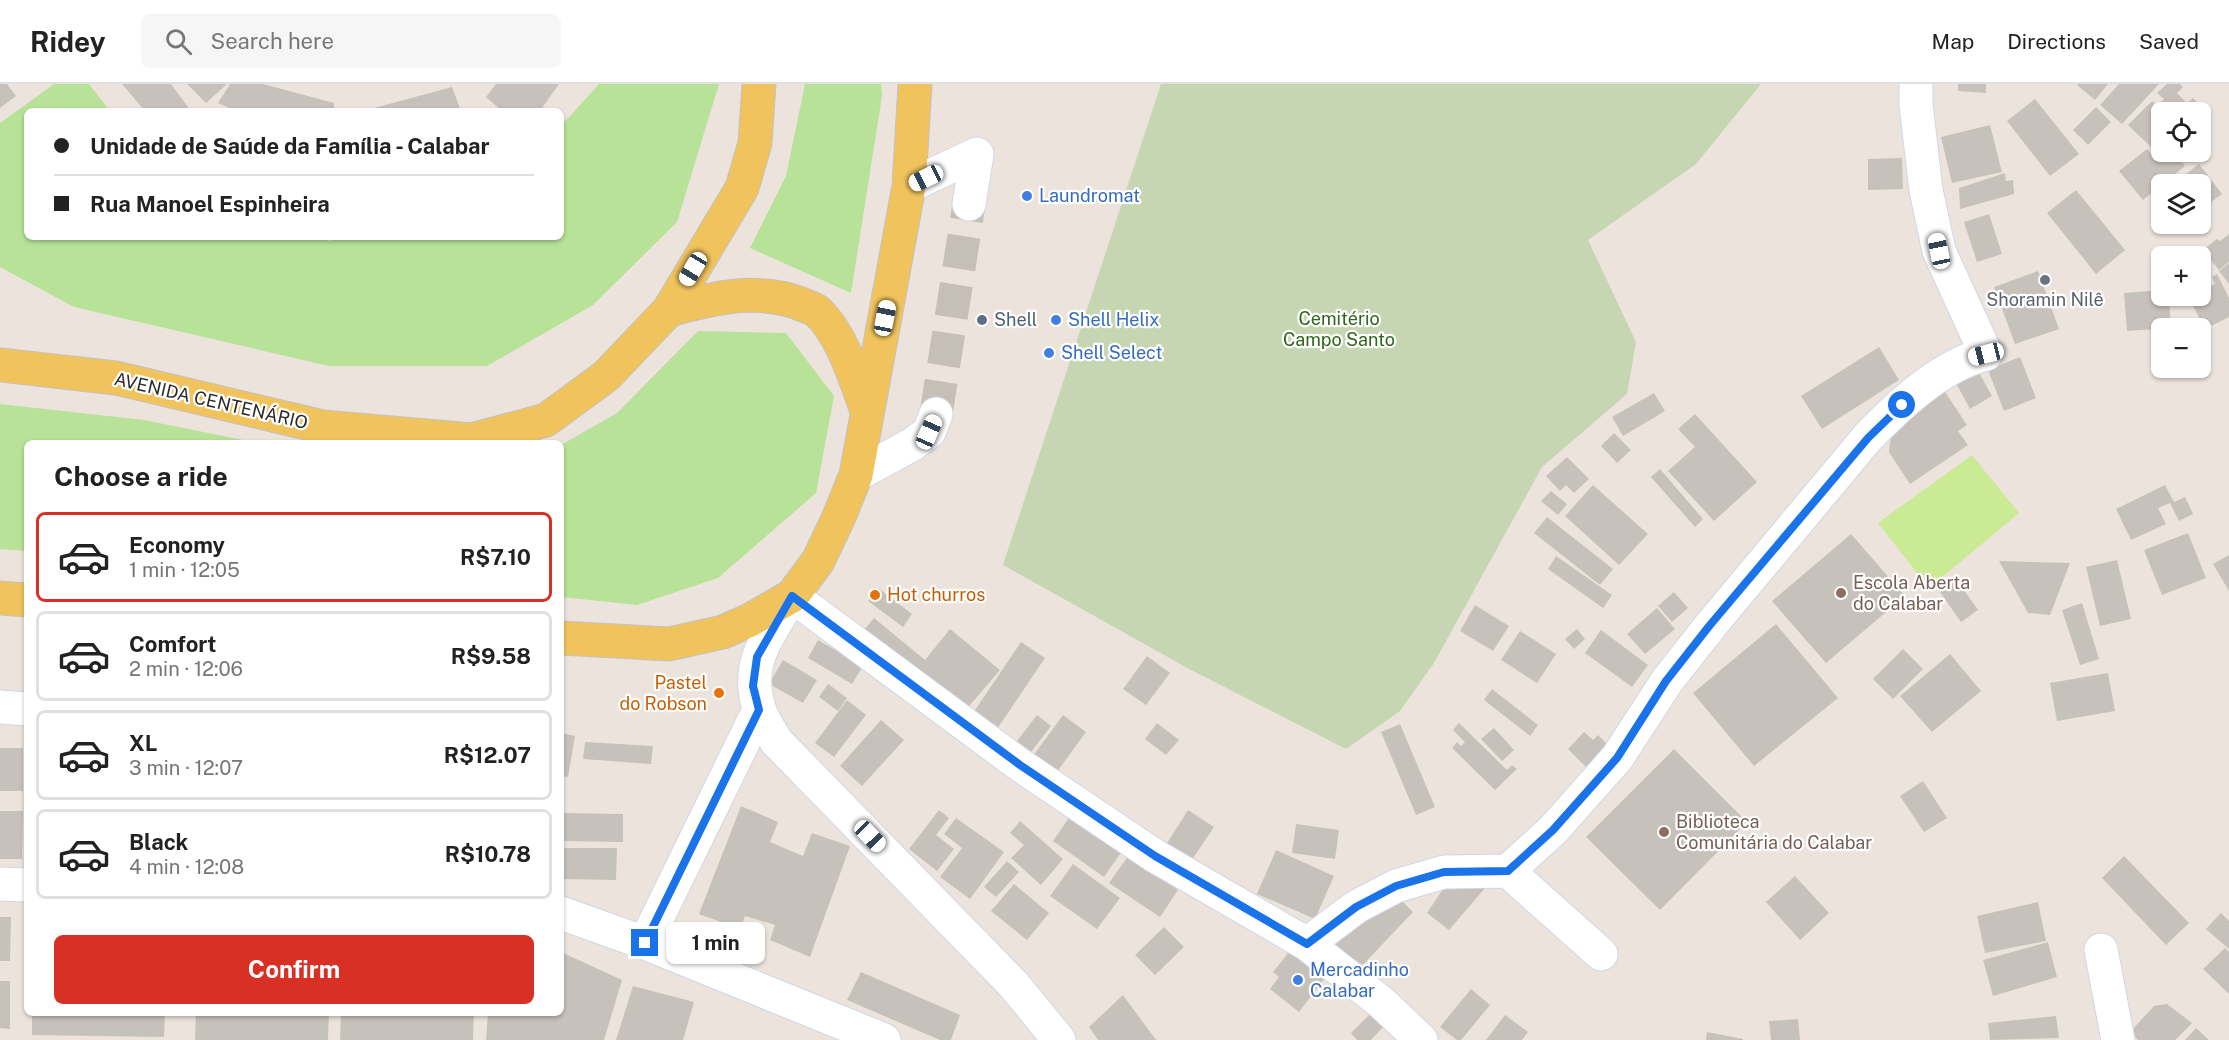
<!DOCTYPE html>
<html lang="en">
<head>
<meta charset="utf-8">
<style>
  :root { --surface:#fff; --page:#f6f6f6; --text:#222; --muted:#767676; --line:#e0e0e0; --accent:#d93025 }
  body { margin:0; font-family:"Public Sans",sans-serif; background:var(--page); color:var(--text); height:100vh; display:flex; flex-direction:column; font-size:22px; white-space:nowrap }
  * { box-sizing:border-box; margin:0 }
  p { font-size:20px; color:var(--muted) }
  .icon { flex:none; width:33px; height:33px; fill:none; stroke:currentColor; stroke-width:2; stroke-linecap:round; stroke-linejoin:round }
  .map { position:relative; flex:1; overflow:hidden }
  .side { position:absolute; left:24px; top:356px; width:540px; height:576px; display:flex; flex-direction:column; background:var(--surface); border-radius:9px; box-shadow:0 2px 4px #0004 }
  .side>* { flex:none }
  .guide { position:absolute; left:24px; top:24px; width:540px; height:132px; border-radius:9px; box-shadow:0 2px 4px #0004; display:grid; align-content:center; height:132px; padding:0 30px; background:var(--surface) }
  .tools { position:absolute; left:2151px; top:18px; display:grid; gap:12px }
  .tools a { display:grid; place-items:center; width:60px; height:60px; border-radius:9px; background:var(--surface); box-shadow:0 2px 4px #0004; font-size:30px }
  .end { position:absolute; width:27px; height:27px; margin:-14px; border:8px solid #1a73e8; background:#fff; box-shadow:0 0 0 3px #fff }
  .from { border-radius:50% }
  .bubble { position:absolute; height:42px; border-radius:9px; background:var(--surface); box-shadow:0 2px 4px #0004; font-size:20px; font-weight:700; line-height:42px; text-align:center }
  .car { position:absolute; width:18px; height:36px; margin:-18px -9px; border-radius:8px; box-shadow:0 0 4px 2px #0007; background:linear-gradient(#fff 24%,#345 0 40%,#fff 0 76%,#345 0 86%,#fff 0) }
  .guide b { display:flex; align-items:center; gap:21px; height:57px; font-size:22px }
  .guide b+b { border-top:2px solid var(--line) }
  .guide i { width:15px; height:15px; background:var(--text) }
  ul { padding:0; list-style:none }
  li { display:flex; align-items:center; gap:18px; height:90px; margin:0 12px 9px; padding:0 18px; border:3px solid var(--line); border-radius:9px }
  li div { flex:1 }
  li b { display:block; font-size:22px }
  li em { font-style:normal; font-weight:700 }
  li.selected { border-color:var(--accent) }
  li>.icon { width:54px; height:54px; stroke-width:1.5 }
  h2 { padding:0 30px; font-size:27px; line-height:72px }
  .action { display:flex; gap:12px; margin-top:auto; padding:12px 30px }
  .action a { flex:1; height:69px; border-radius:9px; background:var(--accent); color:#fff; font-size:24px; font-weight:700; line-height:69px; text-align:center }
  header { display:flex; align-items:center; gap:36px; box-sizing:border-box; height:84px; padding:0 30px; background:var(--surface); border-bottom:2px solid var(--line) }
  header strong { font-size:28px }
  nav { display:flex; gap:33px; margin-inline-start:auto; font-size:21px }
  .search { width:420px; height:54px; background:var(--page); display:flex; align-items:center; gap:15px; box-sizing:border-box; padding:0 21px; border-radius:9px; color:var(--muted); font-size:22px }
  .map>svg:first-child { display:block }
  .green { fill:#b7e298 }
  .cemetery { fill:#c6d6b3 }
  .pitch { fill:#cbea94 }
  .building { fill:#c7c1bb }
  .lines { fill:none; stroke-linecap:round; stroke-linejoin:round }
  .minor-tunnel { stroke:#c5bfb8; stroke-width:33; stroke-dasharray:33 16; stroke-linecap:butt }
  .minor-casing { stroke:#d1d6e3; stroke-width:35 }
  .major-casing { stroke:#c3c3c3; stroke-width:35 }
  .minor { stroke:#fff; stroke-width:33 }
  .major { stroke:#f0c35d; stroke-width:33 }
  .route { stroke:#1a73e8; stroke-width:8 }
  .shop-dot { fill:#3f7fe0; stroke:#fff; stroke-width:2 }
  .worship-dot { fill:#6b7280; stroke:#fff; stroke-width:2 }
  .service-dot { fill:#5c6f8a; stroke:#fff; stroke-width:2 }
  .education-dot { fill:#8d6e63; stroke:#fff; stroke-width:2 }
  .food-dot { fill:#e8710a; stroke:#fff; stroke-width:2 }
  .labels { text-anchor:middle; stroke-width:4.5; stroke-linejoin:round; paint-order:stroke }
  .shop-label { font-size:18px; fill:#366cbe; stroke:#fff; text-anchor:start }
  .worship-label { font-size:18px; fill:#5b616d; stroke:#fff }
  .park-label { font-size:18px; fill:#2f671a; stroke:#fff }
  .service-label { font-size:18px; fill:#4e5e75; stroke:#fff; text-anchor:start }
  .street-label { font-size:18px; fill:#2a2a2a; stroke:#fff }
  .education-label { font-size:18px; fill:#785e54; stroke:#fff; text-anchor:start }
  .food-label { font-size:18px; fill:#c56008; stroke:#fff; text-anchor:start }
</style>
</head>
<body>
<header>
<strong>Ridey</strong>
<div class="search"><svg class="icon" aria-label="search" viewBox="0 0 24 24"><circle cx="10" cy="10" r="6"/><path d="M15 15l6 6"/></svg>Search here</div>
<nav><a>Map</a><a>Directions</a><a>Saved</a></nav>
</header>
<div class="map">
<svg width="2229" height="956" viewBox="0 0 2229 956">
  <rect width="100%" height="100%" fill="#ece4dc"/>
  <path class="green" d="M54 0H89L110 27H27V153H321L329 157 343 153H561V42L599 0H719L677 138 593 221 487 282H329L74 223 0 183V39Z
    M805 0H881L882 12 851 209 750 164 786 92Z
    M698 247 786 249 834 312 816 409 718 494 637 521 561 513V361L617 329Z
    M0 320 144 336 253 358H27V467L0 465Z"/>
  <path class="cemetery" d="M1161 0H1761L1696 80 1588 156 1636 258 1627 310 1542 383 1434 579 1400 627 1346 665 1191 586 1003 481Z"/>
  <path class="pitch" d="M1972 371 2019 429 1929 504 1878 439Z"/>
  <path class="building" d="M0 0H7L16 12 0 24Z
    M122 0H171L191 27H145Z
    M187 0H227L206 19Z
    M230 0H263L334 19V27H236L218 19Z
    M496 0H559L540 27H502L486 13Z
    M1958 0H1986V9L1958 7Z
    M2078 0H2108L2095 16 2077 1Z
    M2119 0H2159L2122 40 2100 21Z
    M2167 0H2180L2183 3 2177 9 2187 19 2193 14 2198 19 2188 28H2162V44L2159 42 2153 47 2161 54 2151 63 2128 41 2152 17 2157 22 2164 15 2157 9Z
    M452 3 461 27H367V26Z
    M2035 15 2079 70 2050 92 2007 37Z
    M2096 23 2111 38 2088 61 2073 46Z
    M1990 41 2002 88 1952 99 1941 53Z
    M2147 65 2157 77 2168 68H2173L2185 82 2143 116 2119 87Z
    M1902 74 1903 105 1868 106V75Z
    M2199 80 2222 110 2200 126V100H2173Z
    M2005 89 2006 97 2013 96 2014 110 1960 125 1959 104Z
    M2076 106 2125 166 2096 190 2047 129Z
    M2162 110V132L2151 118Z
    M1989 130 2002 170 1977 178 1964 138Z
    M2167 140H2184L2174 147Z
    M2229 150V178L2219 186 2203 166 2217 155 2220 157Z
    M2229 179V200L2219 187Z
    M2038 187 2059 245 2015 260 1994 203Z
    M2217 190 2229 214V233L2205 245 2189 214 2200 212V208L2215 200 2212 193Z
    M2162 206V212H2169L2171 244 2127 247 2124 209Z
    M1879 263 1899 296 1822 345 1801 312Z
    M2020 273 2036 314 2004 327 1988 286Z
    M1972 276 1992 312 1970 325 1950 288Z
    M1945 308 1967 341 1958 347 1968 361 1910 400 1889 368 1892 343Z
    M1654 309 1665 327 1623 352 1612 333Z
    M1695 330 1757 398 1714 437 1668 387 1695 363 1678 345Z
    M1614 349 1631 366 1617 379 1601 362Z
    M1567 373 1589 395 1574 409 1566 401 1560 407 1546 392Z
    M1660 385 1703 435 1695 443 1651 393Z
    M1593 401 1648 450 1619 481 1565 432Z
    M2165 401 2174 418 2185 413 2193 430 2179 437 2170 419 2158 424 2166 440 2131 456 2116 425Z
    M1551 407 1567 420 1558 431 1541 417Z
    M1547 433 1613 485 1600 501 1534 449Z
    M2188 449 2206 494 2162 511 2144 466Z
    M1851 450 1905 512 1826 579 1772 517Z
    M2229 471V507L2213 480Z
    M1556 472 1612 511 1603 524 1548 485Z
    M2117 476 2131 535 2100 542 2086 483Z
    M1999 477 2070 479 2050 531 2028 529Z
    M1957 496 1978 526 1961 538 1940 508Z
    M878 504 912 530 903 543 868 517Z
    M1674 508 1688 524 1672 538 1658 522Z
    M2082 519 2099 575 2080 581 2062 526Z
    M1475 521 1509 542 1493 567 1460 547Z
    M1657 524 1675 545 1645 570 1627 550Z
    M874 534 925 576 950 545 1000 586 964 628 864 546Z
    M1776 540 1838 614 1754 682 1693 609Z
    M1577 545 1585 555 1574 565 1565 555Z
    M1601 546 1648 581 1632 603 1585 569Z
    M1520 547 1556 570 1537 599 1501 576Z
    M818 556 863 582 852 600 808 574Z
    M1021 558 1045 574 995 648 971 632Z
    M1903 565 1923 585 1893 615 1873 595Z
    M1950 570 1981 607 1932 648 1900 612Z
    M1147 572 1170 589 1146 621 1123 605Z
    M783 576 817 596 803 619 769 600Z
    M2108 589 2115 627 2057 637 2050 599Z
    M828 600 847 614 838 627 819 613Z
    M1492 605 1538 641 1530 652 1484 616Z
    M847 616 866 631 834 673 815 659Z
    M1037 631 1051 642 1031 668 1017 657Z
    M1063 631 1086 648 1056 689 1033 672Z
    M881 636 904 656 862 702 840 682Z
    M1157 639 1179 656 1166 671 1145 655Z
    M1459 639 1507 686 1512 681 1517 685 1495 706 1452 664 1457 658 1461 662 1465 658 1453 646Z
    M1400 640 1435 723 1416 731 1381 648Z
    M1494 644 1514 666 1502 677 1481 655Z
    M1584 648 1593 656 1598 651 1611 664 1589 686 1568 665Z
    M561 649 575 652 568 693 561 692Z
    M585 658 653 662 651 680 583 675Z
    M0 664H23V707H0Z
    M1674 665 1747 738 1660 826 1586 753Z
    M1923 697 1947 734 1924 748 1900 712Z
    M741 722 778 738 770 758 803 772 812 749 850 762 810 873 770 856 775 841 745 832 740 845 699 830Z
    M939 726 949 734 936 751 954 765 937 787 909 765Z
    M1188 726 1214 743 1189 780 1164 764Z
    M0 727H23L22 775H0Z
    M561 729 623 730V758L561 757Z
    M1071 731 1122 767 1104 793 1053 757Z
    M956 734 1004 768 970 815 940 793 962 764 944 750Z
    M1020 737 1063 775 1041 801 1011 774 1024 761 1010 749Z
    M1296 740 1339 746 1335 775 1292 769Z
    M561 764H617L616 796 561 795Z
    M1276 766 1334 792 1315 835 1257 810Z
    M1129 771 1178 806 1160 833 1109 799Z
    M2124 772 2189 839 2166 861 2102 794Z
    M1007 777 1019 788 996 813 984 803Z
    M1073 780 1120 814 1097 845 1050 812Z
    M1795 792 1829 829 1800 856 1766 818Z
    M1470 797 1485 804 1449 846 1427 829 1443 805Z
    M1014 800 1049 829 1027 856 991 827Z
    M1392 807 1413 828 1359 885 1330 856Z
    M2038 818 2046 857 1985 869 1977 832Z
    M2221 829 2229 837V865L2206 845Z
    M0 833H11L10 877H0Z
    M1164 843 1184 863 1155 891 1135 871Z
    M2048 858 2057 893 1993 912 1983 876Z
    M1293 863 1328 890 1299 928 1270 905 1279 893 1273 888Z
    M2225 864 2229 868V910L2203 885Z
    M561 868 622 896 604 956H486L488 928H561Z
    M861 888 960 931 951 956H940L847 916Z
    M0 897H10V945L0 944Z
    M633 902 694 918 683 956H616Z
    M1471 905 1490 921 1461 956H1457L1440 943Z
    M1123 911 1156 956H1098L1089 943Z
    M2167 920 2192 939 2175 956H2138L2130 948 2154 922Z
    M32 928H165L164 953 32 951Z
    M196 928H329L328 956H195Z
    M341 928H474L473 956H340Z
    M1370 930 1383 943 1371 956H1357L1351 949Z
    M1505 931 1528 948 1522 956H1486Z
    M2056 932 2059 954 1990 956 1988 939Z
    M1798 935 1800 956H1771L1769 937Z
    M2196 944 2209 956H2185Z
    M1707 948 1743 955V956H1706Z"/>
  <g class="lines">
    <path class="minor-tunnel" d="M936 330 969 120"/>
    <g class="minor-casing">
      <path id="minor" d="M909 102 977 70 969 120
        M856 391 913 360 929 348 936 330
        M0 623 27 625
        M1508 787 1601 870
        M0 800 27 801
        M561 829 645 859 884 956
        M645 859 759 626
        M1307 860 1356 823 1396 802 1444 788 1508 787 1553 746 1617 674 1667 597 1711 541 1868 353C1900 320 1940 282 1986 270L1939 167 1926 106 1916 21V0
        M2101 866 2118 956
        M1059 956 1014 901 776 657C770 646 762 635 759 624 744 578 770 550 792 512L1020 681 1155 772 1307 860 1382 919 1421 956"/>
    </g>
    <g class="major-casing">
      <path id="major" d="M669 226C713 214 757 203 801 220 806 223 814 224 818 228 843 252 855 295 867 327
        M0 281 116 294 323 343 472 356 546 336 606 292 669 226 742 104 755 59 759 0
        M0 514 27 516
        M561 554 669 560 723 548 750 536 792 512 818 477 838 435 856 391 909 102 915 0"/>
    </g>
    <use href="#minor" class="minor"/>
    <use href="#major" class="major"/>
  </g>
  <g class="lines">
    <path class="route" d="M645 859 759 626 753 602 757 573 792 512 1020 681 1155 772 1307 860 1356 823 1396 802 1444 788 1508 787 1553 746 1617 674 1666 597 1710 541 1868 354 1902 321"/>
  </g>
  <g class="shop-dot">
    <circle cx="1027" cy="112" r="6"/>
    <circle cx="1056" cy="236" r="6"/>
    <circle cx="1049" cy="269" r="6"/>
    <circle cx="1298" cy="896" r="6"/>
  </g>
  <circle class="worship-dot" cx="2045" cy="196" r="6"/>
  <circle class="service-dot" cx="982" cy="236" r="6"/>
  <g class="education-dot">
    <circle cx="1841" cy="509" r="6"/>
    <circle cx="1664" cy="748" r="6"/>
  </g>
  <g class="food-dot">
    <circle cx="875" cy="511" r="6"/>
    <circle cx="719" cy="609" r="6"/>
  </g>
  <g class="labels">
    <g class="shop-label">
      <text x="1039" y="118">Laundromat</text>
      <text x="1068" y="242">Shell Helix</text>
      <text x="1061" y="275">Shell Select</text>
      <text x="1310" y="892">Mercadinho<tspan x="1310" dy="21">Calabar</tspan></text>
    </g>
    <g class="worship-label">
      <text x="2045" y="222">Shoramin Nilê</text>
    </g>
    <g class="park-label">
      <text x="1339" y="241">Cemitério<tspan x="1339" dy="21">Campo Santo</tspan></text>
    </g>
    <g class="service-label">
      <text x="994" y="242">Shell</text>
    </g>
    <g class="street-label">
      <text transform="translate(211 317) rotate(13)" y="6">AVENIDA CENTENÁRIO</text>
    </g>
    <g class="education-label">
      <text x="1853" y="505">Escola Aberta<tspan x="1853" dy="21">do Calabar</tspan></text>
      <text x="1676" y="744">Biblioteca<tspan x="1676" dy="21">Comunitária do Calabar</tspan></text>
    </g>
    <g class="food-label">
      <text x="887" y="517">Hot churros</text>
      <text x="707" y="605" text-anchor="end">Pastel<tspan x="707" dy="21">do Robson</tspan></text>
    </g>
  </g>
</svg>
<div class="tools">
<a><svg class="icon" aria-label="locate" viewBox="0 0 24 24"><circle cx="12" cy="12" r="6"/><path d="M12 2v4M12 18v4M2 12h4M18 12h4"/></svg></a>
<a><svg class="icon" aria-label="layers" viewBox="0 0 24 24"><path d="M12 4l9 5-9 5-9-5zM3 14l9 5 9-5"/></svg></a>
<a>+</a>
<a>−</a>
</div>
<i class="end from" style="left:1902px;top:321px"></i>
<i class="end" style="left:645px;top:859px"></i>
<div class="bubble" style="left:666px;top:838px;width:99px">1 min</div>
<i class="car" style="left:926px;top:94px;rotate:244deg"></i>
<i class="car" style="left:1939px;top:167px;rotate:348deg"></i>
<i class="car" style="left:693px;top:185px;rotate:211deg"></i>
<i class="car" style="left:885px;top:234px;rotate:11deg"></i>
<i class="car" style="left:1986px;top:270px;rotate:256deg"></i>
<i class="car" style="left:929px;top:348px;rotate:24deg"></i>
<i class="car" style="left:870px;top:752px;rotate:136deg"></i>
<div class="guide">
<b><i class="from"></i>Unidade de Saúde da Família - Calabar</b>
<b><i></i>Rua Manoel Espinheira</b>
</div>
<section class="side">
<h2>Choose a ride</h2>
<ul>
<li class="selected"><svg class="icon" aria-label="car" viewBox="0 0 24 24"><path d="M5 17H2v-5l4-1 3-4h7l3 4 3 1v5h-3M9 17h6M6 11h13"/><circle cx="7" cy="17" r="2"/><circle cx="17" cy="17" r="2"/></svg><div><b>Economy</b><p>1 min · 12:05</p></div><em>R$7.10</em></li>
<li><svg class="icon" aria-label="car" viewBox="0 0 24 24"><path d="M5 17H2v-5l4-1 3-4h7l3 4 3 1v5h-3M9 17h6M6 11h13"/><circle cx="7" cy="17" r="2"/><circle cx="17" cy="17" r="2"/></svg><div><b>Comfort</b><p>2 min · 12:06</p></div><em>R$9.58</em></li>
<li><svg class="icon" aria-label="car" viewBox="0 0 24 24"><path d="M5 17H2v-5l4-1 3-4h7l3 4 3 1v5h-3M9 17h6M6 11h13"/><circle cx="7" cy="17" r="2"/><circle cx="17" cy="17" r="2"/></svg><div><b>XL</b><p>3 min · 12:07</p></div><em>R$12.07</em></li>
<li><svg class="icon" aria-label="car" viewBox="0 0 24 24"><path d="M5 17H2v-5l4-1 3-4h7l3 4 3 1v5h-3M9 17h6M6 11h13"/><circle cx="7" cy="17" r="2"/><circle cx="17" cy="17" r="2"/></svg><div><b>Black</b><p>4 min · 12:08</p></div><em>R$10.78</em></li>
</ul>
<div class="action"><a>Confirm</a></div>
</section>
</div>
</body>
</html>
